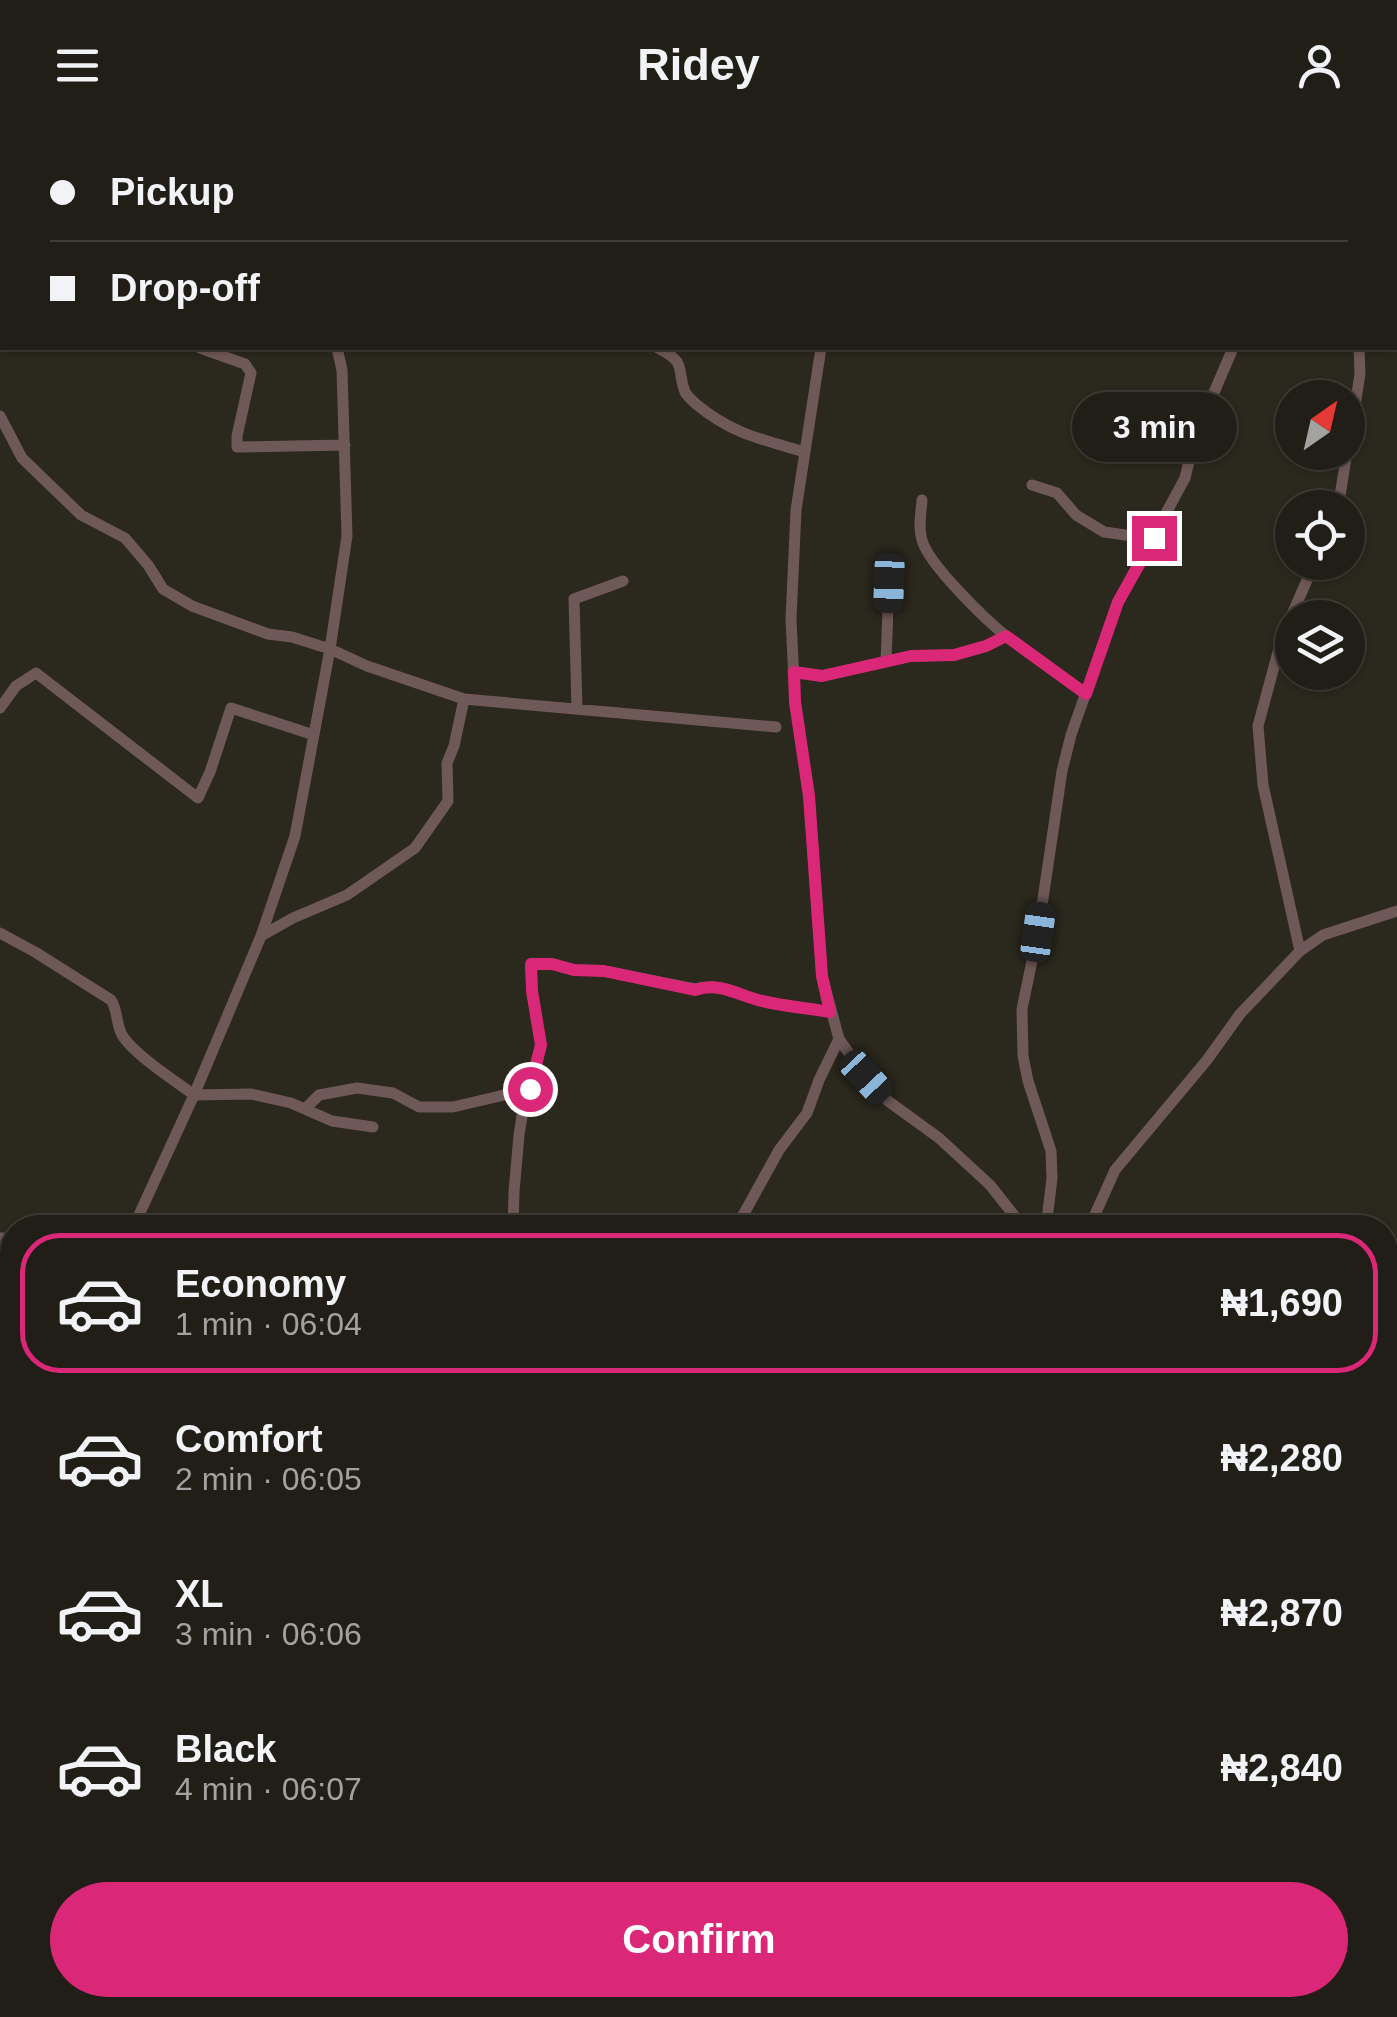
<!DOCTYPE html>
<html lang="en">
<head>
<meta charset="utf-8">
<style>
  :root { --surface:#201e16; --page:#28271f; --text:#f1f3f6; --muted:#a2a2a1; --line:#3d3c35; --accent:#db2777 }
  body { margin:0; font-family:Arial,sans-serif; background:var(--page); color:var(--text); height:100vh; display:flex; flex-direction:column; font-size:38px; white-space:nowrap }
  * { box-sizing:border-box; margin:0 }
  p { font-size:32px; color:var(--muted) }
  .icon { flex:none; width:55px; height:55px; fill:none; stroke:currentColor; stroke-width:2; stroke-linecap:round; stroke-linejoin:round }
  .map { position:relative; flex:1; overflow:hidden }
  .side { position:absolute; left:0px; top:1085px; width:1398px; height:802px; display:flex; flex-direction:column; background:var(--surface); border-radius:40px 40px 0 0; box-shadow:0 2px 8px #0004,0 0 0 2px var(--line) }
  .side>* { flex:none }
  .top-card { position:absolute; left:0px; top:0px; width:1398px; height:220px; box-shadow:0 2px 8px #0004,0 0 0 2px var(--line); display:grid; align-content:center; height:220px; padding:0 50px; background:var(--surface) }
  .needle { width:65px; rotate:34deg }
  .fabs { position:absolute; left:1275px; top:250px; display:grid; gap:20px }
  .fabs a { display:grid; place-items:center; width:90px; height:90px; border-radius:50%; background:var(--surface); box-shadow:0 2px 8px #0004,0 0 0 2px var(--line); font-size:50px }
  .end { position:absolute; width:45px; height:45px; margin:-22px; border:12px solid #db2777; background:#fff; box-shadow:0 0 0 5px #fff }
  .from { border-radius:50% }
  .bubble { position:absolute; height:70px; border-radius:35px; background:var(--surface); box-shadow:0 2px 8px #0004,0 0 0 2px var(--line); font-size:32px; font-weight:800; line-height:70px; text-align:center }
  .car { position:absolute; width:30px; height:60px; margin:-30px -15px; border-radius:12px; box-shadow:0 0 8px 2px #0007; background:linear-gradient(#222 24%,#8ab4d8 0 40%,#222 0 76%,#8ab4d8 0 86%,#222 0) }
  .top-card b { display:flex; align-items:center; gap:35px; height:95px; font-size:38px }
  .top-card b+b { border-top:2px solid var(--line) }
  .top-card i { width:25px; height:25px; background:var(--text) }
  ul { padding:18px 0 0; list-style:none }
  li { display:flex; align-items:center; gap:30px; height:140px; margin:0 20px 15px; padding:0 30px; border:5px solid transparent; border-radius:40px }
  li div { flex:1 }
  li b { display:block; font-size:38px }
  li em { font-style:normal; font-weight:800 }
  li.active { border-color:var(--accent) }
  li>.icon { width:90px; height:90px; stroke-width:1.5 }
  .button { display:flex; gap:20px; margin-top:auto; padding:20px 50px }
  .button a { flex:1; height:115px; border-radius:60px; background:var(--accent); color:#fff; font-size:40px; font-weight:800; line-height:115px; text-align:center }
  header { display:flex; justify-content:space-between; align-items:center; height:130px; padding:0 50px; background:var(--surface); font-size:45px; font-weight:800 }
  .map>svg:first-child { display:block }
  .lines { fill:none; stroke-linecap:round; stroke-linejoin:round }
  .minor { stroke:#6f5858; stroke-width:11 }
  .route { stroke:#db2777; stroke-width:12 }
</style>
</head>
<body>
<header><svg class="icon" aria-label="menu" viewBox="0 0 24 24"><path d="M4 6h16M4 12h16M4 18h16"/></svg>Ridey<svg class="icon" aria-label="person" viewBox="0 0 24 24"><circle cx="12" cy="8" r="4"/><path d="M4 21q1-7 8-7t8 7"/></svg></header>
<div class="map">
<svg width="1397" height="1887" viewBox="0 0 1397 1887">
  <rect width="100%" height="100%" fill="#2b281d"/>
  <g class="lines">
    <path class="minor" d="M191 0 193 2
      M1343 0 1345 2
      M516 2 518 0
      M860 2 861 0
      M200 218 245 234 251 243 237 306V317L345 315
      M658 218C688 233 676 239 685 262 687 266 693 271 696 274 732 304 761 309 805 322
      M821 218 796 380 791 489 795 572 809 666 822 846 839 909 866 947 888 971 939 1008 990 1055 1024 1098
      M0 286 22 328 81 385 125 408 148 435 163 459 192 476 268 504 292 507 330 519 367 536 464 569 776 597
      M1348 321 1360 244 1359 218
      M1032 355 1057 363 1076 385 1104 402 1154 409
      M922 370C921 383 918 397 922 410 928 434 986 490 1006 506
      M1338 378 1347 322
      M886 531 889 453
      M793 542 822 546 911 526 955 525 986 516 1006 506 1086 564
      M0 578 16 556 36 543 198 668 210 642 231 578 314 605
      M577 579 574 469 623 451
      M0 803 35 822 111 870C119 882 115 896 124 908 138 927 174 950 194 965L251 964 291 973 332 991 373 997
      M261 806 293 788 347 765 415 718 448 671 447 633 454 616 464 569
      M1300 821 1263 655 1258 596 1282 507 1315 432
      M305 979 319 965 357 958 393 963 419 977H453L530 959
      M133 1098 194 965 261 806 295 706 330 519 347 406 342 240 337 218
      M513 1098 514 1062 519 1005 524 974 541 915 532 861 531 834H552L574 840 604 841 695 859C719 852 736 864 758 870 781 876 807 878 830 882
      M736 1098 779 1020 807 983 819 950 839 909
      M1046 1098 1052 1048 1051 1021 1028 951 1023 926 1022 879 1038 802 1062 641 1071 605 1118 472 1185 348 1195 307 1233 218
      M1089 1098 1115 1040 1207 930 1240 884 1300 821 1323 805 1397 781
      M0 1108H12
      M0 1361 12 1342
      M1385 1439 1397 1451
      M0 1613 12 1611
      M0 1759 12 1765
      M246 1875 269 1883 282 1875
      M1080 1875 1107 1887"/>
  </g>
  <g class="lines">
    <path class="route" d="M530 959 541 915 532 861 531 834H552L574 840 604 841 695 860C719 852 736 864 758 870 781 876 807 878 830 882L822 846 809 666 795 572 794 542 822 546 911 526 954 525 986 516 1006 506 1086 564 1118 472 1154 408"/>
  </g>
</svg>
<div class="fabs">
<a><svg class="needle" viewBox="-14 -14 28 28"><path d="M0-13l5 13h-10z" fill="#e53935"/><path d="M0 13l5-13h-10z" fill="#a2a2a1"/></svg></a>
<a><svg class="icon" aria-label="locate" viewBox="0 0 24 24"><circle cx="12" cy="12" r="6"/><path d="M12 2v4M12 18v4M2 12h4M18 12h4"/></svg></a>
<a><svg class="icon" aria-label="layers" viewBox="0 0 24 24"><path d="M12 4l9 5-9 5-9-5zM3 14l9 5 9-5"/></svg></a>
</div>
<i class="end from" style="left:530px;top:959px"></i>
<i class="end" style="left:1154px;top:408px"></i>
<div class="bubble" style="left:1072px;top:262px;width:165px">3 min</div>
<i class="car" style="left:889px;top:453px;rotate:182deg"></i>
<i class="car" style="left:1038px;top:802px;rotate:8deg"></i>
<i class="car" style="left:866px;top:947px;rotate:137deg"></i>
<div class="top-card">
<b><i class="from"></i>Pickup</b>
<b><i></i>Drop-off</b>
</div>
<section class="side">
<ul>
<li class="active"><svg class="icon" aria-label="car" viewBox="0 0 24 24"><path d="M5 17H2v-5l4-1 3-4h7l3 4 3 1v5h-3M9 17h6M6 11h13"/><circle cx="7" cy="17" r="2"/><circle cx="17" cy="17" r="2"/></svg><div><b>Economy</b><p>1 min · 06:04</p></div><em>₦1,690</em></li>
<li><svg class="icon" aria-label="car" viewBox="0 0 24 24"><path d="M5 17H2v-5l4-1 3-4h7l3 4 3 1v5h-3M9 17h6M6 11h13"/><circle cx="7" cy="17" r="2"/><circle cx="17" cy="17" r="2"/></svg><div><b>Comfort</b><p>2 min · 06:05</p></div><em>₦2,280</em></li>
<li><svg class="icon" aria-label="car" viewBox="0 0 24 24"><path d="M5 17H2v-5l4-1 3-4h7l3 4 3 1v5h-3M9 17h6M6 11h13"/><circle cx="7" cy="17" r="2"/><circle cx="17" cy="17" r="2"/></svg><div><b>XL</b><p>3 min · 06:06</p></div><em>₦2,870</em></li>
<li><svg class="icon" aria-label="car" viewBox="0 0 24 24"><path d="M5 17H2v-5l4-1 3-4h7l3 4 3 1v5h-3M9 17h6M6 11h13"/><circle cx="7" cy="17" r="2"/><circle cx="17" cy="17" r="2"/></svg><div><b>Black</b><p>4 min · 06:07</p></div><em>₦2,840</em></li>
</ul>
<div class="button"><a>Confirm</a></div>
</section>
</div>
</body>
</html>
